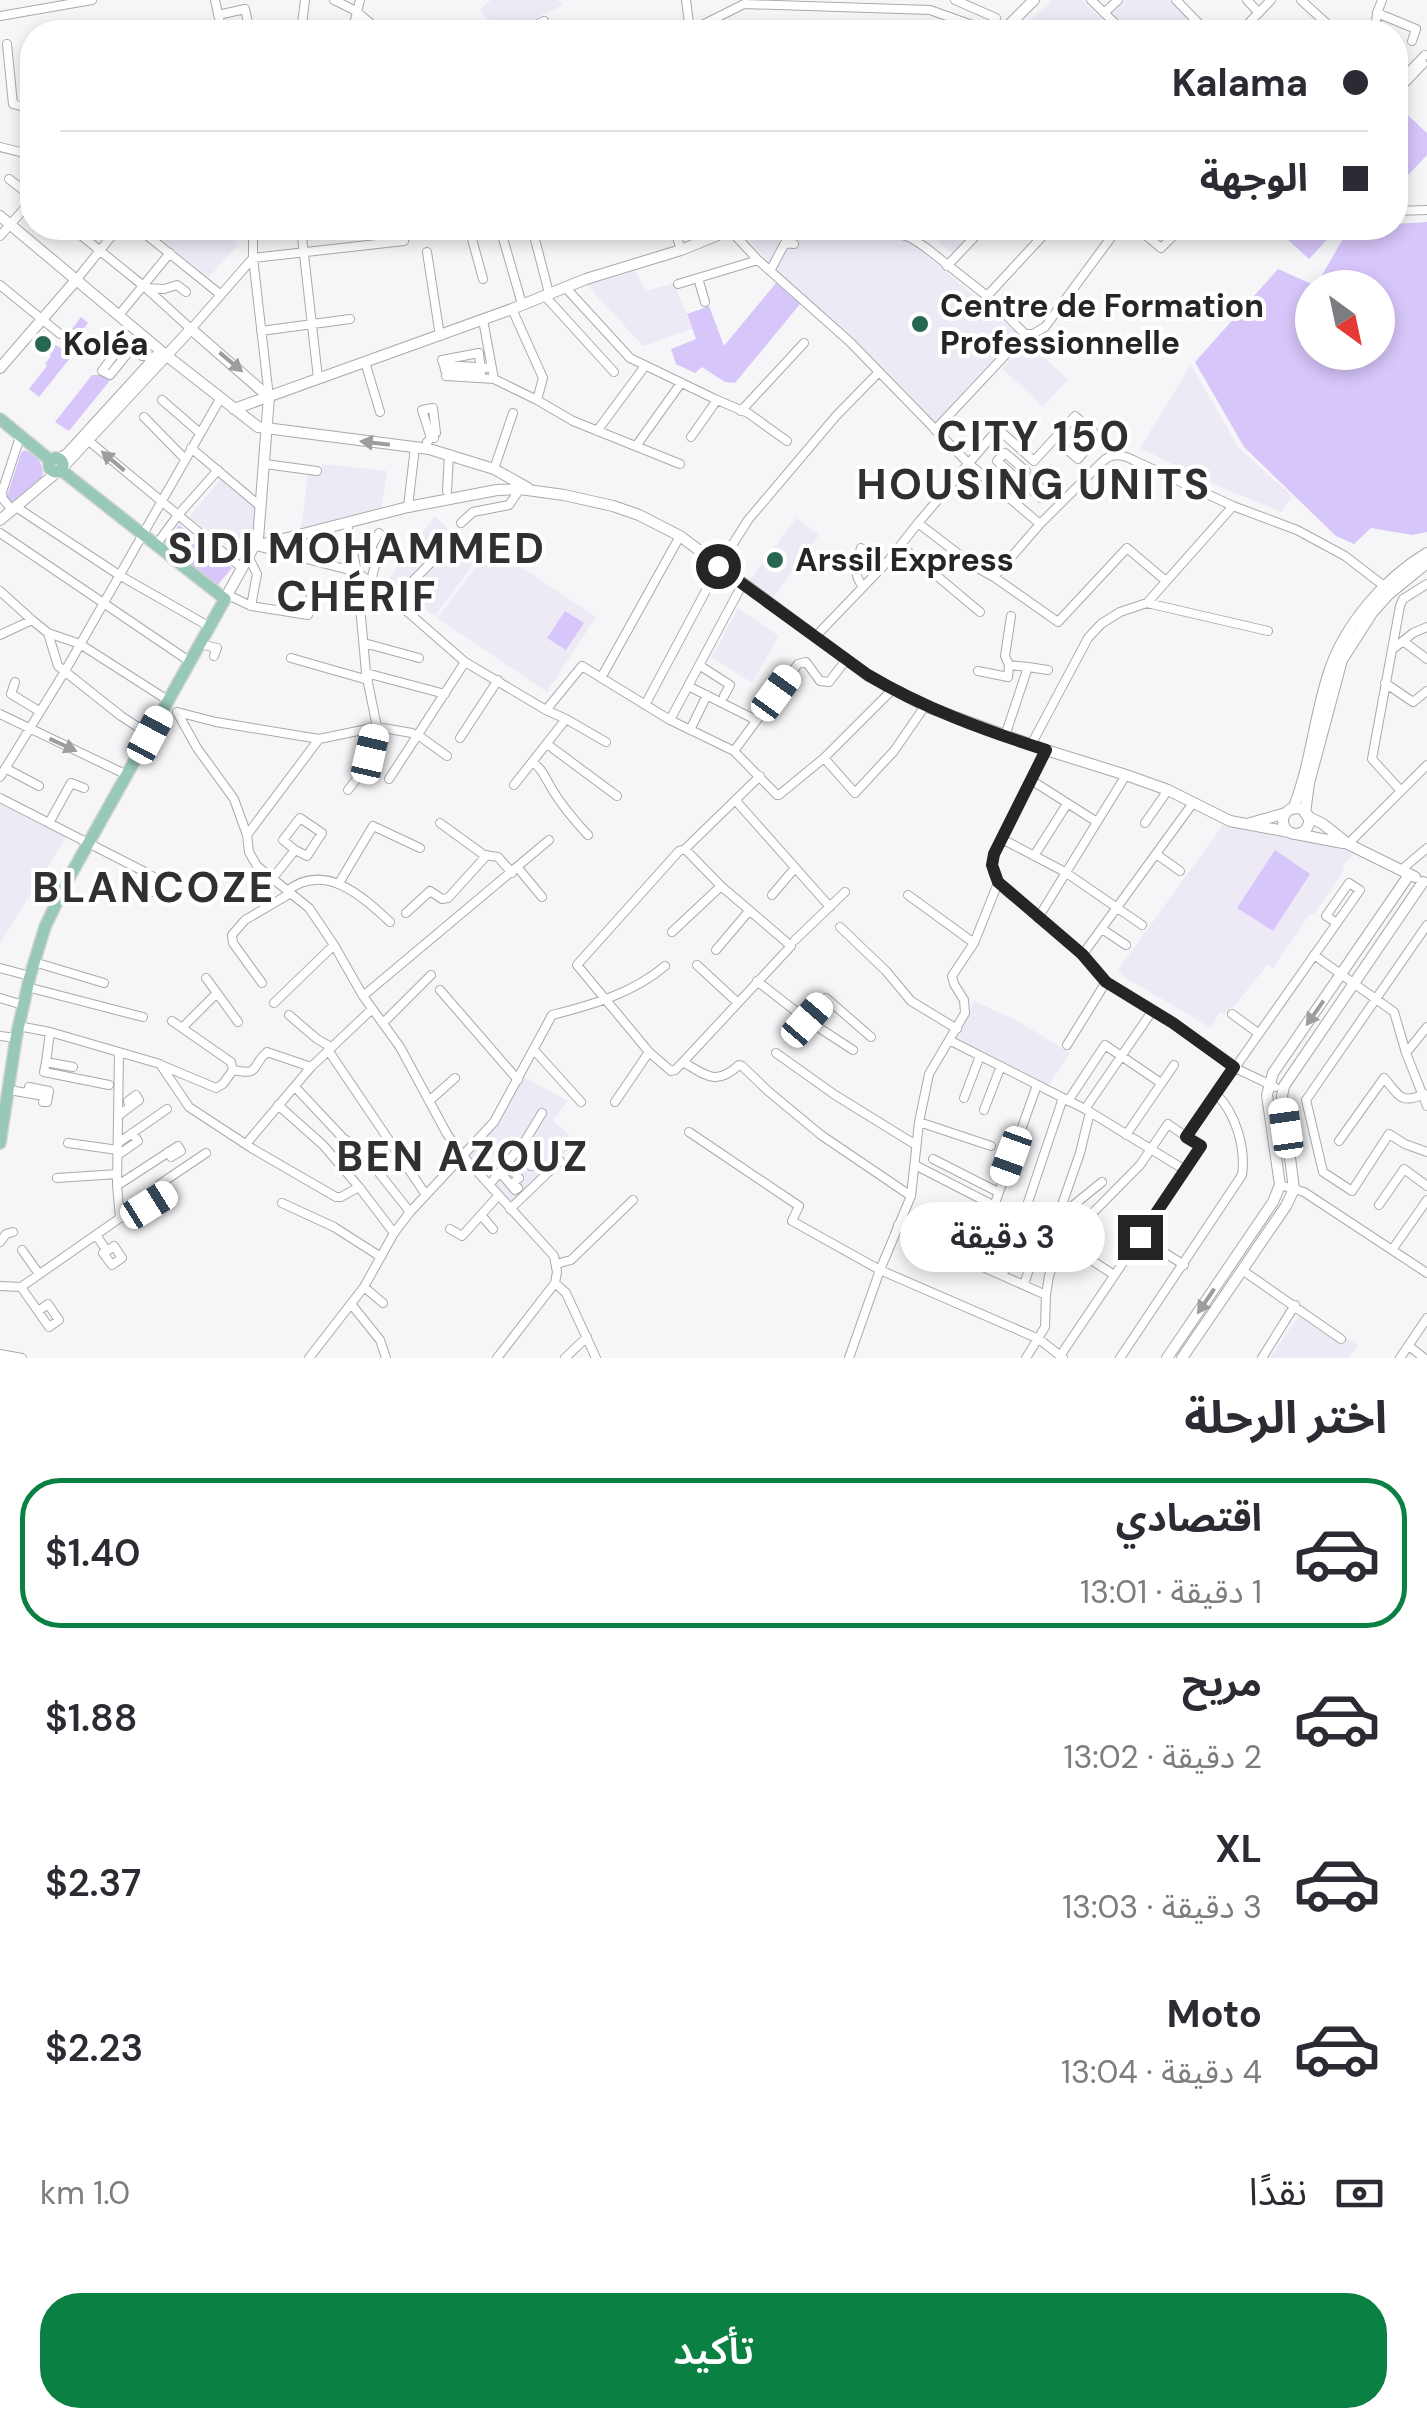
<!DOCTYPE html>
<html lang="ar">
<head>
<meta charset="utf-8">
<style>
  :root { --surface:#fff; --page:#f7f7f7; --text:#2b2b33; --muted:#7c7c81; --line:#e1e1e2; --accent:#0b8043 }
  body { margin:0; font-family:"DM Sans","Noto Sans Arabic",sans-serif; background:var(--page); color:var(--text); direction:rtl; height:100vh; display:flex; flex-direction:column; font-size:38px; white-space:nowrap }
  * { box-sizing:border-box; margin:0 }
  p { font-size:32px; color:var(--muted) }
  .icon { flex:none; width:55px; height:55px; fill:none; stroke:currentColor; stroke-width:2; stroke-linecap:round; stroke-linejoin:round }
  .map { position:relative; height:1358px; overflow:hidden; direction:ltr }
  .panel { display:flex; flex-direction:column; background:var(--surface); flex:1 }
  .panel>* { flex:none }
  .top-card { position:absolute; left:20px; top:20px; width:1388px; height:220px; border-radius:40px; box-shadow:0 5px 15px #0003; direction:rtl; display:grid; align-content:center; height:220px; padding:0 40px; background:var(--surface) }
  .needle { width:65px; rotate:147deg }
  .buttons { position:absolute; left:1295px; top:270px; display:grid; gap:20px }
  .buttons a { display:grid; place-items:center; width:100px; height:100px; border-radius:50%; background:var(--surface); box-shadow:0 5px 15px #0003; font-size:50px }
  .end { position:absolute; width:45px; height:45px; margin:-22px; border:12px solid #252526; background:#fff; box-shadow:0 0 0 5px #fff }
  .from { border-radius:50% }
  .bubble { position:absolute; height:70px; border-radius:35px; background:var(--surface); box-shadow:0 5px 15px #0003; font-size:32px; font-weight:600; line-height:70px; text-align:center; direction:rtl }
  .car { position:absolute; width:30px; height:60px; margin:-30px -15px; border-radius:12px; box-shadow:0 0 8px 2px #0007; background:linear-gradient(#fff 24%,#345 0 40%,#fff 0 76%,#345 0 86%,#fff 0) }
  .top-card b { display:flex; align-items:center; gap:35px; height:95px; font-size:38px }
  .top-card b+b { border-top:2px solid var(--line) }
  .top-card i { width:25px; height:25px; background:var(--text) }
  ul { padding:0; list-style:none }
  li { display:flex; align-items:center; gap:30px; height:150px; margin:0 20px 15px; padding:0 20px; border:5px solid transparent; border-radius:40px }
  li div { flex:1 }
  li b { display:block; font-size:38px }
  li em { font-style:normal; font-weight:600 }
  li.on { border-color:var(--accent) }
  li>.icon { width:90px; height:90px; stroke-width:1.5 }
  h2 { padding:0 40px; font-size:45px; line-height:120px }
  .pay { display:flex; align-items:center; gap:25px; height:110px; padding:0 40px; font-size:38px }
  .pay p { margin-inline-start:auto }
  .action { display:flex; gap:20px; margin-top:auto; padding:20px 40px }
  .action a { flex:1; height:115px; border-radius:40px; background:var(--accent); color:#fff; font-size:40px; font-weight:600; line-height:115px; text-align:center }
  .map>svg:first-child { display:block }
  .built { fill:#edeaf5 }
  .green { fill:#d7c6fa; fill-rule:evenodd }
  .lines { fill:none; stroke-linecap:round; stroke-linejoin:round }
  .street-casing { stroke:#aaa9ac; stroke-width:10 }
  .secondary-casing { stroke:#aaa9ac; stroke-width:12 }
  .primary-casing { stroke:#d3d3d4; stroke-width:14 }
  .street { stroke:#fff; stroke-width:8 }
  .secondary { stroke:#fff; stroke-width:10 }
  .primary { stroke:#97c8b8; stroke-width:11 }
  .oneway { fill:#9d9d9d }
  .route { stroke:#252526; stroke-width:12 }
  .poi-dot { fill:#276652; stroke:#fff; stroke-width:4 }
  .labels { text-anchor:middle; stroke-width:8; stroke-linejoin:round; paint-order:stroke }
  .poi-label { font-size:32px; font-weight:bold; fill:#252526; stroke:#fff; text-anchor:start }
  .district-label { font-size:42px; font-weight:bold; letter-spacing:2.5px; fill:#302f32; stroke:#fff }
</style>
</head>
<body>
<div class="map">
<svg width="1427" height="1358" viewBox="0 0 1427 1358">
  <rect width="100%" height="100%" fill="#f6f5f8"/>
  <path class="built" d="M491 0H559L562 5 508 32H498L480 9Z
    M1052 0H1082L1114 32H1017Z
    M1126 0H1172L1202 32H1130L1111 14Z
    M147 228H236L228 237 238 245 208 278Z
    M759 228H867L903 240 923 252 1020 336 934 425 775 270 748 238 747 235Z
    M922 228H972L975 231 953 254Z
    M635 271 646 291 674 283 692 329 643 346 587 285Z
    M1027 341 1068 380 1043 407 1002 368Z
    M1191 365 1239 448 1292 496 1282 512 1216 485 1140 448Z
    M322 464 387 471 381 511 301 530 308 473 321 474Z
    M221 479 257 510 254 535 241 557 189 517Z
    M435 516 477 559 435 616 387 581Z
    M796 518 819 535 773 598 749 581Z
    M491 547 596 617 547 692 437 618Z
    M738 608 779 636 752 683 712 657Z
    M0 804 66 837 0 943Z
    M1225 822 1255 832 1334 845 1353 854 1342 867 1344 871 1314 914H1310L1273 968 1267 965 1233 1008H1230L1225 1014 1220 1012 1211 1028 1123 976 1118 970Z
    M974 1001 1016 1020 1070 1053 1048 1086 957 1038Z
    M523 1076 568 1101 553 1120 576 1142 511 1205 489 1178 501 1160 488 1151 477 1165 469 1157 493 1124Z
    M1303 1309 1358 1345 1349 1358H1270Z"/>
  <path class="green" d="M1400 108 1427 133V155L1395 189V113Z
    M1427 222V532L1413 535 1371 528 1354 544 1336 536 1244 447 1195 362 1278 269 1316 286 1349 228H1395V224ZM1312 288H1378V352H1312Z
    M1275 228H1338L1309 259Z
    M776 283 800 304 735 383 725 382 702 367 695 373 676 364 671 349 696 339 687 314 709 306 724 346Z
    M81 317 88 323 65 352 71 357 39 397 29 389 47 366 45 364 51 356 49 353 55 345 61 348 68 339 66 337Z
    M122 346 133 352 69 431 55 422 92 375H99Z
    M24 450C36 454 45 464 42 477L11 503 7 496 21 453Z
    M179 525 232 568 216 587 163 544Z
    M565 611 584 623 566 650 547 638Z
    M1275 850 1310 874 1273 931 1237 908Z"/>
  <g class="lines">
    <g class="street-casing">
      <path id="street" d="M215 0 222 32
        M334 0 356 11 381 32
        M686 0 690 31
        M955 0 996 18
        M1091 0 1124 32
        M1176 0 1207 32
        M1247 0 1259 13
        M1301 0 1336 32
        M1104 13 1118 0
        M1377 13 1416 29 1412 41
        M218 15 245 9 250 32
        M0 16 92 0
        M301 32 305 0
        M352 32 360 0
        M520 32 544 21 548 32
        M688 32 744 4 930 10 992 32
        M888 32 894 28
        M1240 32 1271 0
        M1375 32 1377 13 1382 0
        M7 44 13 104 32 109
        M1395 58 1402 61
        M1419 61 1423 64 1401 87 1397 84 1425 55
        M0 147 32 155
        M9 179 32 197
        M1395 211 1427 210
        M72 228 146 288 191 329 253 258 404 241
        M138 228 221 295
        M253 228V258L269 397
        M301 228 318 378
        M469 228 483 279
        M500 228 522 304
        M532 228 549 293
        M674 228 681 250
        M885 228 911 238 925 247 987 296 1025 334
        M1137 228 1161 248 1181 228
        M730 230 758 260 850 342 968 463 1040 524
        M0 236 32 200
        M427 252 440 336
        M947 266 983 228
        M770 271 785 243 794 244
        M698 278 705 302
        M77 279 118 228
        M678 284 758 260
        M0 285 60 334
        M565 287 630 358 717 400 748 413 787 441
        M146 288 164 289 177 285 186 292
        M544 295 614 372
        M987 296 1050 228
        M512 309 543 378 537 400
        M119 315 170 253
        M483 320 494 379 537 400 573 421 680 464
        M261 331 350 319
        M131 349 110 375 102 371 123 343H124L142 356 156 357
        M365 362 380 412
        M444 365 442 360 479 353 481 373 445 370 444 365 492 368
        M446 376 494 379
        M162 400 200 433
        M741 411 804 343
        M144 417 185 459
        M935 430 1025 334H1033L1045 327 1118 228
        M597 431 645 366
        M84 437 242 568
        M691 437 717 400
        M636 446 681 383
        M191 448 260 506
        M427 449V442L431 438 422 410 433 408 436 433 433 434 434 438H431
        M265 464 317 471
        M494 469 513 413
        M1022 475 1015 477 997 461 1005 453 1026 471
        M1032 480 1046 493 1041 498 1024 482Z
        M447 491 449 454
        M16 507 119 575 210 627
        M408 507 415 447
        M12 510 3 499 2 492 20 437
        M461 523 473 512 509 505 520 489
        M918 523 974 566 994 577 1040 524 1102 462C1111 453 1121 454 1133 460L1233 506 1297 530 1345 556 1384 586
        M347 524 357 572 366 673 377 727 370 754 363 771 348 790
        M0 533 189 661
        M156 545 178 515 218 470
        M901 546 980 612
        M260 547 357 572 394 600 465 662 546 710 566 719 514 785
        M861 548C857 562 852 575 863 586
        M994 577 1058 622 1127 548 1166 581
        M371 581 377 557 371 547 379 533
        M0 591 32 620
        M228 595 251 606 257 574 249 558
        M394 600 452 541
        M1147 603 1233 506
        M251 606 308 615 311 595
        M48 633 58 666 121 716 150 735
        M0 635 32 620 48 633 80 644 169 701
        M816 636 889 560 918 523 998 429 1034 461 1075 416 1098 436 1078 459 1070 452 1091 430
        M1403 641 1427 659
        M364 643 419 658
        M200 644 217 648 214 656
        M1393 649 1413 633 1427 627
        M291 658 368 680
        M699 665 730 685 724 696
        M1009 665 1005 656 1011 616
        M1028 667 1048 670
        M978 671 1008 677 1009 665 1028 667 1005 736
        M366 673 445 694
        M601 678 680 536
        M15 682 11 694 39 711
        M1385 683 1413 702 1427 691
        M688 686 756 720
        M645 705 719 566 748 520 836 416 879 372
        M546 710 582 666 670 720 734 751 777 795H779L824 758 892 690
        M177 712 197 748 234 799 247 835 249 852 257 866 309 908 334 945 363 996 400 1047 447 1134 463 1156 554 1256 557 1272 555 1283 566 1293 596 1358
        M177 712 216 722 319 739 377 727 412 733
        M0 714 127 775
        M566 719 606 742
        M670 720 743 583
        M690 730 707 695
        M418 735 447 756
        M460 738 498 680
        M547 744 617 796
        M1031 745 1088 638 1101 624 1120 612 1147 603 1268 631
        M1046 750 995 854C992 863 991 869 995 877 1001 889 1014 897 1024 905 1052 930 1083 951 1106 982
        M734 751 798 664 806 662 820 681 829 682 846 660
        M824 758 855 793 894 751 925 706
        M533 762C541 769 543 773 548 782 558 801 573 819 588 835
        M5 768 39 786
        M0 777 65 671 220 399
        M389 779 465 662
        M1031 780 1097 822
        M1401 791 1372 759 1400 606 1403 599 1427 584
        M0 798 143 871C151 876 160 883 160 894
        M736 801 830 907
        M300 818 322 833 307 856 295 850 283 840Z
        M49 823 71 783 84 788
        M440 823 484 855 498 857 512 873
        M1145 823 1168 790
        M247 835 319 739
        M1002 839 1065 872 1142 925
        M1348 844 1427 765
        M685 849 721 886 791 946 683 1062C707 1076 716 1086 739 1065L742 1066 768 1091 821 1135 911 1196
        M1156 854 1180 871
        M1034 856 1067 804
        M518 868 542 897
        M1401 870 1427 848
        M152 876 146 890 160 894
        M272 879 295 850
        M339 883 373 826 420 848
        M287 891C325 861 363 897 390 922
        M772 895 795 868
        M908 895 974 943
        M406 913 430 891 442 899 448 898 487 855
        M1038 918 1126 775
        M1427 925 1306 1100 1323 1172 1352 1191 1389 1134 1405 1144 1427 1152
        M840 927 886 971 911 1001 957 1029
        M1102 929 1126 945
        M672 932 721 886
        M795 940 845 892
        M716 950 749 911
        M1083 954 1193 803
        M1314 955 1394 1012 1406 1053 1427 1106
        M34 962 104 983
        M697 965 738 1003
        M0 968 30 976
        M757 981 807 1020 826 998 871 1037
        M262 983 233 943 232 935 245 920 291 893
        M27 987 143 1017
        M440 990 518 1080
        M217 993 238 1022
        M363 996 549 840
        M0 998 23 1005
        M274 1003 334 945
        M1232 1014 1258 1033
        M289 1015 317 1039 331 1047
        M807 1020 853 1050
        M172 1021 231 1062 233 1070C262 1076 250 1066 267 1052L311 1067
        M383 1023 431 975
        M18 1026 50 1032 160 1064 189 1107 253 1149 336 1197H341L359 1187 394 1233
        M182 1028 217 993 206 978
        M50 1032 46 1062 73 1067
        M0 1036 16 1038
        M949 1040 1085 1109 1185 1170
        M1067 1045 1106 982 1173 1023 1233 1067 1275 1087
        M328 1050 426 1195
        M534 1050 581 1102
        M649 1052 671 1071 675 1070 683 1062
        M776 1053 835 1095 916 1145
        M1406 1053 1427 1027
        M46 1062 44 1072 109 1085
        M161 1065 216 1088 223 1084 233 1070
        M295 1087 343 1138 360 1149 410 1212
        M9 1090 44 1096 43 1102H47L49 1091 29 1087 28 1093
        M964 1098 980 1056
        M429 1101 455 1078
        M1068 1101 1105 1045 1161 1083
        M615 1102 649 1052 577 965 679 851 685 849 760 776
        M278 1105 323 1145 359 1187
        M1085 1109 1153 1010
        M984 1110 1001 1066
        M118 1116 139 1100 136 1095 128 1101 130 1107
        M919 1122 991 1146
        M689 1132 799 1206 792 1221 880 1270 1039 1339 1063 1358
        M1126 1135 1174 1065
        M1187 1137C1244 1054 1302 973 1360 890L1349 883 1326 916 1337 923
        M1339 1141 1384 1078C1399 1095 1400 1105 1424 1094
        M68 1143 118 1150
        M118 1143 167 1109
        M246 1144 311 1067 372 1009
        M518 1151 531 1166 539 1158 525 1141
        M118 1155 138 1141 132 1133
        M933 1159 998 1192
        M915 1165 1045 1232
        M500 1172 515 1190 518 1188 513 1183 519 1178 507 1164
        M57 1178 117 1174
        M118 1185 178 1146 181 1151 171 1157 168 1152
        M489 1185 525 1141 542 1113
        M1280 1185 1304 1192 1427 1273
        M282 1203 334 1227 381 1257
        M1379 1205 1404 1169 1427 1186
        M994 1206 1037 1085
        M510 1209 560 1161
        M481 1215 493 1229
        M1059 1217 1102 1182
        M120 1218 132 1215 167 1194 160 1184 206 1153
        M1022 1220 1063 1098
        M898 1225 929 1243 1046 1295
        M450 1229 462 1236 498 1196
        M96 1235 107 1251 103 1253 112 1265 122 1258 114 1246 107 1251
        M1140 1237 1184 1265
        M0 1242 6 1234 13 1232
        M1064 1242 1114 1275
        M22 1250 39 1274
        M1392 1250 1427 1200
        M958 1255 983 1201
        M556 1264 571 1260 633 1200
        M979 1265 1002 1211
        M1242 1270 1341 1339
        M1002 1275 1028 1222
        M1024 1285 1033 1256 1045 1232 1057 1219 1080 1153 1090 1112
        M0 1286 21 1287 120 1218 117 1185 119 1052
        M21 1287 49 1327 59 1320 48 1304 38 1311
        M364 1287 383 1303
        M351 1304 380 1340 386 1358
        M1409 1346 1424 1358
        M0 1354 22 1358
        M309 1358 364 1287 394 1233 410 1212 494 1122 552 1015C592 1005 633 993 665 966
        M497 1358 555 1283
        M565 1358 587 1337
        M849 1358 880 1270 911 1196 919 1122 929 1074 965 1013 964 1000 954 984 952 976 974 943 998 883
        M1026 1358 1045 1327 1046 1295 1049 1276 1054 1261 1064 1242 1140 1165 1168 1124 1201 1147 1060 1356
        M1120 1358 1242 1175C1246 1149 1236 1113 1216 1094
        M1262 1358 1295 1305
        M1400 1358 1427 1318"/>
    </g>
    <g class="secondary-casing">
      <path id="secondary" d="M1002 32 1034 0
        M0 216 167 356 258 427 429 449 494 469 528 488
        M0 368 77 279
        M234 409 512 309 586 279 681 250 735 228
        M58 459 67 454 161 351
        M63 467 191 329 269 397
        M0 520 57 472
        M256 546 408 507 497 490 520 489 564 495 613 506 639 515 680 536 867 675 925 706 1046 750 1126 775 1168 790 1230 821 1289 832
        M225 599 258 539 269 397
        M1283 821a13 13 0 1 1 26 0a13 13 0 1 1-26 0Z
        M1293 809C1311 765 1314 717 1329 672 1345 624 1384 579 1427 553
        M1305 813 1309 783 1342 660 1372 613 1389 594 1427 563
        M1307 816 1323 824 1348 844 1415 877
        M1247 824 1286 813
        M1296 834 1343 843
        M1167 1358 1273 1202 1280 1185 1267 1095 1273 1073 1409 875
        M1182 1358 1286 1206 1294 1189 1282 1096 1284 1086 1423 882"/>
    </g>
    <g class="primary-casing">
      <path id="primary" d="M0 419 51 461
        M49 465a7 7 0 1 1 14 0a7 7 0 1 1-14 0Z
        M0 1143 16 1038 30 976 45 927 65 885 225 599 61 470"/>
    </g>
    <use href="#street" class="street"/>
    <use href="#secondary" class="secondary"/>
    <use href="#primary" class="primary"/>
  </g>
  <defs><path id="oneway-solid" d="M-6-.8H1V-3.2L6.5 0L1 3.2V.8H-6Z" transform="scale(2.5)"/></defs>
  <g class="oneway">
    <use href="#oneway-solid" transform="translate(231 362) rotate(40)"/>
    <use href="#oneway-solid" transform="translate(375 443) rotate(-173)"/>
    <use href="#oneway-solid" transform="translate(113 461) rotate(-140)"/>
    <use href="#oneway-solid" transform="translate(63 745) rotate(25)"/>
    <use href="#oneway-solid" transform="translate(1315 1013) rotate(125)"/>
    <use href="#oneway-solid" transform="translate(1206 1301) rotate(124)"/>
  </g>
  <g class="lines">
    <path class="route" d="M718 566 868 675C923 708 984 730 1046 750L994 854 992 865 998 882 1082 954 1106 982 1173 1023 1234 1067 1186 1137 1201 1146 1140 1237"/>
  </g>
  <g class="poi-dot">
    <circle cx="920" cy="324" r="10"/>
    <circle cx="43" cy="344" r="10"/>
    <circle cx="775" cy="560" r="10"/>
  </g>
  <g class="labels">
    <g class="poi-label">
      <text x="940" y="317">Centre de Formation<tspan x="940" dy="37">Professionnelle</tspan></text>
      <text x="63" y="355">Koléa</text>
      <text x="795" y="571">Arssil Express</text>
    </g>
    <g class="district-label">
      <text x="1034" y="451">CITY 150<tspan x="1034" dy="48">HOUSING UNITS</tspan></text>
      <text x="357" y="563">SIDI MOHAMMED<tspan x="357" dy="48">CHÉRIF</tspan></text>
      <text x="154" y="902">BLANCOZE</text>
      <text x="463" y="1171">BEN AZOUZ</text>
    </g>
  </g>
</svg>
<div class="buttons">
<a><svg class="needle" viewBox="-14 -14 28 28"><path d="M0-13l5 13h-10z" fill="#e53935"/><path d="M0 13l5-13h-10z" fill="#7c7c81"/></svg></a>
</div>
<i class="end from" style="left:718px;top:566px"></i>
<i class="end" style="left:1140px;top:1237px"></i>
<div class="bubble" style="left:900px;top:1202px;width:205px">3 دقيقة</div>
<i class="car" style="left:776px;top:693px;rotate:36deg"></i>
<i class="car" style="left:150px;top:735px;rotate:28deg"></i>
<i class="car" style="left:370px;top:754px;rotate:13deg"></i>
<i class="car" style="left:807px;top:1020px;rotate:41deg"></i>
<i class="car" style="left:1286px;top:1128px;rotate:352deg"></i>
<i class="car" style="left:1011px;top:1156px;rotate:200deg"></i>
<i class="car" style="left:149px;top:1205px;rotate:58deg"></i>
<div class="top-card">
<b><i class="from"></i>Kalama</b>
<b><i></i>الوجهة</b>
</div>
</div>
<section class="panel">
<h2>اختر الرحلة</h2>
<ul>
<li class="on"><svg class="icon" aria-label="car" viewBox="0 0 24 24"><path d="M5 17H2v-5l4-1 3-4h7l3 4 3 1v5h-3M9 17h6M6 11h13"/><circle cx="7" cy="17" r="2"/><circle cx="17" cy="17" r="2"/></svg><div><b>اقتصادي</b><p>1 دقيقة · 13:01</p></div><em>$1.40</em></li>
<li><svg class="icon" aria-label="car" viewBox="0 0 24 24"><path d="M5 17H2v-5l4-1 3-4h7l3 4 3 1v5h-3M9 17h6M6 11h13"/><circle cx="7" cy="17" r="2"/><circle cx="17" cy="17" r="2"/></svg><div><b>مريح</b><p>2 دقيقة · 13:02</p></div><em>$1.88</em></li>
<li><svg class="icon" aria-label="car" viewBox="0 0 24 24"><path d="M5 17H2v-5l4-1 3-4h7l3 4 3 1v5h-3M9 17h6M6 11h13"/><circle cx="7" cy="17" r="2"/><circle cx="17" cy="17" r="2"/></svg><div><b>XL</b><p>3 دقيقة · 13:03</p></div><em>$2.37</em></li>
<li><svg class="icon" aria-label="car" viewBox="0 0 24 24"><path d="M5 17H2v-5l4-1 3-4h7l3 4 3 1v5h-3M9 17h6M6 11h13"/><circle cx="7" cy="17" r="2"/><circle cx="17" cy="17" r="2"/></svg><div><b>Moto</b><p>4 دقيقة · 13:04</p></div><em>$2.23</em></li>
</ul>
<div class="pay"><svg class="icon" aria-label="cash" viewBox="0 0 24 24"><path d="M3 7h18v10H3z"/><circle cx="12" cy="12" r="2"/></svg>نقدًا<p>1.0 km</p></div>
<div class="action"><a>تأكيد</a></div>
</section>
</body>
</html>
